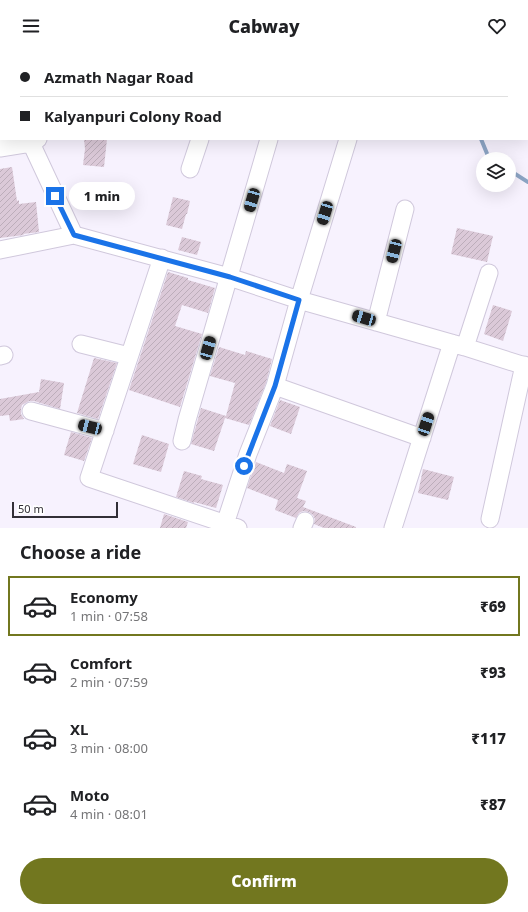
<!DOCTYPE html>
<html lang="en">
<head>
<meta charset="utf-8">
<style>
  :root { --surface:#fff; --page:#f6f6f6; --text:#202124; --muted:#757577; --line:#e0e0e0; --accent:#72771f }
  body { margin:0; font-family:"Noto Sans",sans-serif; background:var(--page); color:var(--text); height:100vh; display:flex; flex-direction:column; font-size:15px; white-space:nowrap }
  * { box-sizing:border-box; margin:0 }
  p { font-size:13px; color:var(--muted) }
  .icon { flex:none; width:22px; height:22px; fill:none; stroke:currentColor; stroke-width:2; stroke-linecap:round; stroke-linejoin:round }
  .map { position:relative; height:476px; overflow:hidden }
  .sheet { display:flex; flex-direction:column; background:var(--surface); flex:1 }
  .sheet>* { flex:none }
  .guide { position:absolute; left:0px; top:0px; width:528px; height:88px; box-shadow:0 4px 16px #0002; display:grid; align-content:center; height:88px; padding:0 20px; background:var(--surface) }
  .buttons { position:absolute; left:476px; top:100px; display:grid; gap:8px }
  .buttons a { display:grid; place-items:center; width:40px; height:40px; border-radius:50%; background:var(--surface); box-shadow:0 4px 16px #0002; font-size:20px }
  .scale { position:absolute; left:12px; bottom:10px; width:106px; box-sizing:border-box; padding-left:4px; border:2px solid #322f37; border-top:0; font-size:11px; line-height:14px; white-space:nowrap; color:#322f37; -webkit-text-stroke:3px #fff; paint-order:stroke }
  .end { position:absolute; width:18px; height:18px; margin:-9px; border:5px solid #1a73e8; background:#fff; box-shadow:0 0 0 2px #fff }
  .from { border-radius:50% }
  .bubble { position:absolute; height:28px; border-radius:14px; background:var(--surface); box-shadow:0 4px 16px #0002; font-size:13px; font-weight:800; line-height:28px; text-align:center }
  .car { position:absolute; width:12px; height:24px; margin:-12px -6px; border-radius:5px; box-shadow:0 0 3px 1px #0007; background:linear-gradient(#222 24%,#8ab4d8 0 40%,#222 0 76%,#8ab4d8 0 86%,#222 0) }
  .guide b { display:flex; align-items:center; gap:14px; height:38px; font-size:15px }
  .guide b+b { border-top:1px solid var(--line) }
  .guide i { width:10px; height:10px; background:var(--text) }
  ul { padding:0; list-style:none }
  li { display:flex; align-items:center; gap:12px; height:60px; margin:0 8px 6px; padding:0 12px; border:2px solid transparent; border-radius:0px }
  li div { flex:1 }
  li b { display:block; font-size:15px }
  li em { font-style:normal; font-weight:800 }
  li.active { border-color:var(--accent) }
  li>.icon { width:36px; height:36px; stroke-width:1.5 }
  h2 { padding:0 20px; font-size:18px; line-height:48px }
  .cta { display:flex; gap:8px; margin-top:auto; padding:8px 20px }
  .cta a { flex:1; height:46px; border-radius:24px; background:var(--accent); color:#fff; font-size:16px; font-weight:800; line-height:46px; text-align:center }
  header { display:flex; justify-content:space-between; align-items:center; height:52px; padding:0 20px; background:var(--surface); font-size:18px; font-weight:800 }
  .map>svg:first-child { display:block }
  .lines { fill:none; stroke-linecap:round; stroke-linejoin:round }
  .stream { stroke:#8da5c5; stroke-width:4 }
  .building { fill:url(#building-hatch) }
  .minor-casing { stroke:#d0c8dc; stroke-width:19 }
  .minor { stroke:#fff; stroke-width:17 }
  .route { stroke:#1a73e8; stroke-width:5 }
</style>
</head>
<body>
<header><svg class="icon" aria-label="menu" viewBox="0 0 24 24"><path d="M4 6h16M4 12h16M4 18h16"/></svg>Cabway<svg class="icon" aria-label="heart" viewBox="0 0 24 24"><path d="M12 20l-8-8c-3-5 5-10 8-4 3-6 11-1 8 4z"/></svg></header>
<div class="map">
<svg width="528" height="476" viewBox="0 0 528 476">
  <defs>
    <pattern id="building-hatch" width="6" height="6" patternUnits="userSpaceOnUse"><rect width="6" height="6" fill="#dbc9d8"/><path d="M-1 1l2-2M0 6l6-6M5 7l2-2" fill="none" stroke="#bcadba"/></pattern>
  </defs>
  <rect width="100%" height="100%" fill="#f7f2fe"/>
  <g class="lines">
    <path class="stream" d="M500 1V0
      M481 87 488 104 493 107
      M509 118 528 130"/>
  </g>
  <path class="building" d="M84 87H107L104 115 83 113 85 97Z
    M12 115 17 149 19 148V152L36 150 39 180 23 182 24 183 0 186V117Z
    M173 145 190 149 187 162H186L182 177 166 173Z
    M457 176 493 184 487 210 451 202Z
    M182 185 201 190 197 203 178 198Z
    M168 220 188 226V228L215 236 208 261 182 253 175 274 202 282 180 355 129 338Z
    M493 253 512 259 503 289 484 282Z
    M219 295 245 303 246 299 272 307 266 331 249 373 225 366 214 399 191 392 201 356 226 364 235 331 210 324Z
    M94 306 117 311 98 367 77 361Z
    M41 327 64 331 60 357 34 349H29L22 353 21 357V362L24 367 10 369 9 363 0 364V347L39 340Z
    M280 348 300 355 291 382 270 374Z
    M71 380 92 386 84 409 64 403Z
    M142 383 169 392 161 420 133 412Z
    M256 410 284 421 287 412 307 419 297 446 306 449 303 455 356 475V476H324L314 472 315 467 313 463 309 460 303 459 299 461 296 466 275 458 278 448 247 436Z
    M423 417 454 425 448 448 418 441Z
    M184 419 202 424 201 427 223 433 216 456 194 450V451L176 445Z
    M164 462 188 470 186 476H160Z"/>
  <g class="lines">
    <g class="minor-casing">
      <path id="minor" d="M57 0 59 1
        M163 0 166 1
        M148 1 150 0
        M296 1V0
        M480 1V0
        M0 50 1 52
        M527 55H528
        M28 87 31 91 74 183
        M0 96 31 91 38 87
        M190 117 200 87
        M0 198 74 183 229 225 299 248 465 295 528 315
        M162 206 89 426 238 476
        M376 270 405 157
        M81 292 129 304
        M465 295 489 221
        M0 304 4 303
        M275 334 422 386
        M31 359 105 379
        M182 389 187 368 269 87
        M490 467 524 313
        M225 472 248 402 275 334 299 248 348 87
        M302 476 305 469
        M393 476 452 291"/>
    </g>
    <use href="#minor" class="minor"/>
  </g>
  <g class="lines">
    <path class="route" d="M55 144 74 183 230 225 299 248 275 334 244 414"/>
  </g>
</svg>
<div class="buttons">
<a><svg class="icon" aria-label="layers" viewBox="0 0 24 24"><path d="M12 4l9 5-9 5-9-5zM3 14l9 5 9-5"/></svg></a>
</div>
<div class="scale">50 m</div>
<i class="end from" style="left:244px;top:414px"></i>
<i class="end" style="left:55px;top:144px"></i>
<div class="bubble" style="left:69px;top:130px;width:66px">1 min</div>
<i class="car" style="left:252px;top:148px;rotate:196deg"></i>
<i class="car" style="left:325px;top:161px;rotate:197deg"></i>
<i class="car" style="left:394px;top:199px;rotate:194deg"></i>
<i class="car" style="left:364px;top:266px;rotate:286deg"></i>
<i class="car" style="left:208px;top:296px;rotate:16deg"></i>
<i class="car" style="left:426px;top:372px;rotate:18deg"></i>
<i class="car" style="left:90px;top:375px;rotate:284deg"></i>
<div class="guide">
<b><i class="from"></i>Azmath Nagar Road</b>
<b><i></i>Kalyanpuri Colony Road</b>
</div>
</div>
<section class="sheet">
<h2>Choose a ride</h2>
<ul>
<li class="active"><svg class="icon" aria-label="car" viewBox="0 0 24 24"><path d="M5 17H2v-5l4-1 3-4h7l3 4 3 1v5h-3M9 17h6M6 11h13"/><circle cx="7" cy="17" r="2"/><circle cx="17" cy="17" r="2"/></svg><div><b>Economy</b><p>1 min · 07:58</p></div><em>₹69</em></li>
<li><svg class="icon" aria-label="car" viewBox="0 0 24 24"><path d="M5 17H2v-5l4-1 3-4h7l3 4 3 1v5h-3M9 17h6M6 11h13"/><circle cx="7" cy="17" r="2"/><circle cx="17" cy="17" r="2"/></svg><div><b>Comfort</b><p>2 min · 07:59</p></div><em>₹93</em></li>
<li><svg class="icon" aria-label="car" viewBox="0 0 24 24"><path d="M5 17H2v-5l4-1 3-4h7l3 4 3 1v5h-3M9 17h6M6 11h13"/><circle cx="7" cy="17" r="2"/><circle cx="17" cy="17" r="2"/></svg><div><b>XL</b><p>3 min · 08:00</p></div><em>₹117</em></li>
<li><svg class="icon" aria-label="car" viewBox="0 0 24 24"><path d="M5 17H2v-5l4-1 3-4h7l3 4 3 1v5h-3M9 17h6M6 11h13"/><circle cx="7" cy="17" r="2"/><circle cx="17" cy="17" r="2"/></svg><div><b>Moto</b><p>4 min · 08:01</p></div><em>₹87</em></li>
</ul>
<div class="cta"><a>Confirm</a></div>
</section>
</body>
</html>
